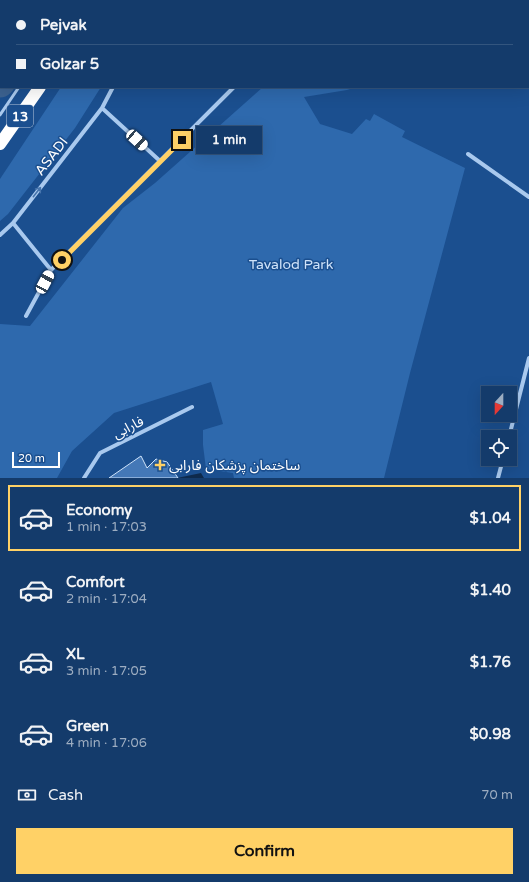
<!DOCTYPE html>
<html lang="en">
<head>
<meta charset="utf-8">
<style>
  :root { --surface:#143b6b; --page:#1d4271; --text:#f1f3f6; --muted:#9dadc1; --line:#33557e; --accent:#ffd166 }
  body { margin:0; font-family:"Varela Round","Noto Sans Arabic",sans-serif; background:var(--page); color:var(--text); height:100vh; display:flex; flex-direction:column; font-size:15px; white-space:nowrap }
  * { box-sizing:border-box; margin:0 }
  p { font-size:13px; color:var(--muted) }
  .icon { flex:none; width:22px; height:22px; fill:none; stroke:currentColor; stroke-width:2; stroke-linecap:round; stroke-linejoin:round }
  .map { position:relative; height:478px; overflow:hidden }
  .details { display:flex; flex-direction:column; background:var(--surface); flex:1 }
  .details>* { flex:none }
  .banner { position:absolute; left:0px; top:0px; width:529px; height:88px; box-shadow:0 4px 16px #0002,0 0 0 1px var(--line); display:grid; align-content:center; height:88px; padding:0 16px; background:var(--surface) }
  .needle { width:26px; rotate:201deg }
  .fabs { position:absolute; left:481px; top:386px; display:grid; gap:8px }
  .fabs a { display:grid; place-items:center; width:36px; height:36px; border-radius:0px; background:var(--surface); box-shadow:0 4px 16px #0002,0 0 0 1px var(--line); font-size:20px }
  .scale { position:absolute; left:12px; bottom:10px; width:48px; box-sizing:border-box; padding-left:4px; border:2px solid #fff; border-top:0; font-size:11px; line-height:14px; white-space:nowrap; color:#fff; -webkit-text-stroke:3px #1b4f8f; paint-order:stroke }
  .end { position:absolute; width:18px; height:18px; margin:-9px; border:5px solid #ffd166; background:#111; box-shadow:0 0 0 2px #111 }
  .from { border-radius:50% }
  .bubble { position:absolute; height:28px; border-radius:0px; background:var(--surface); box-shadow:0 4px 16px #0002,0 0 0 1px var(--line); font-size:13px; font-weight:700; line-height:28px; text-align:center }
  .car { position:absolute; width:12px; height:24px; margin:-12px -6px; border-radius:5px; box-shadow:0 0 3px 1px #0007; background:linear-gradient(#fff 24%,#345 0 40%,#fff 0 76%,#345 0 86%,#fff 0) }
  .banner b { display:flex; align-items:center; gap:14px; height:38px; font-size:15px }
  .banner b+b { border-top:1px solid var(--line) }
  .banner i { width:10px; height:10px; background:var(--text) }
  ul { padding:7px 0 0; list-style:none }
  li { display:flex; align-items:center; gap:12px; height:66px; margin:0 8px 6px; padding:0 8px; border:2px solid transparent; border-radius:0px }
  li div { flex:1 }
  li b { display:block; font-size:15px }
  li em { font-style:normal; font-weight:700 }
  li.selected { border-color:var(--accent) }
  li>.icon { width:36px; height:36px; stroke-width:1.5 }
  .pay { display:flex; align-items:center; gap:10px; height:44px; padding:0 16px; font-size:15px }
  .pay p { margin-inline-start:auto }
  .action { display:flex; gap:8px; margin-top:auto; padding:8px 16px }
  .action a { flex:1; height:46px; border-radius:0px; background:var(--accent); color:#111; font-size:16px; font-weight:700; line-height:46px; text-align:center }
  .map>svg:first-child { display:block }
  .green { fill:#2e69ad }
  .shadow { fill:#0007 }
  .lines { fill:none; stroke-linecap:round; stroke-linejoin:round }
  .river { stroke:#3c6290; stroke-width:29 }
  .building { fill:#4478b7; stroke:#cfe3fa }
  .lane { stroke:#a9c9ee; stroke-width:3 }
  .street { stroke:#a9c9ee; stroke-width:4 }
  .highway { stroke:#fff; stroke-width:12 }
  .oneway { stroke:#4674ac }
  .route { stroke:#ffd166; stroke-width:5 }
  .poi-dot { fill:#ffd166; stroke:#1b4f8f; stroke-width:1.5 }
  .labels { text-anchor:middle; stroke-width:3; stroke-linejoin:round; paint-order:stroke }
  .shield { fill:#1b4f8f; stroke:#bbcadd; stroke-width:1 }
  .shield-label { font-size:13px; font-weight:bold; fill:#fff }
  .street-label { font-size:14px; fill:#fff; stroke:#1b4f8f }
  .park-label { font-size:14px; fill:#cfe3fa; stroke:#1b4f8f }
  .poi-label { font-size:14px; fill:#fff; stroke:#1b4f8f; text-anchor:start }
</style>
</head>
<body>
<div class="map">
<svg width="529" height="478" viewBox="0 0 529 478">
  <rect width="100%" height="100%" fill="#1b4f8f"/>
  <path class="green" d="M61 87H101L75 128 8 214 0 221V179Z
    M263 87H356L347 90 304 97 320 124 352 134 366 119 370 121 374 114 405 131 402 137 465 168 410 373 384 478H234L233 473 206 469 203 445V430L223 424 211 382 114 413 72 451 57 478H0V324L30 326 123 208 155 183Z"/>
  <path class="shadow" d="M141 458 148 469 177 478 201 473 204 478H110Z"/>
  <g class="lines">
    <path class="river" d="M51 1V0
      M0 83 1 82"/>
  </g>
  <path class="building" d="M141 456 147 468 156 459 167 462 178 478H109Z"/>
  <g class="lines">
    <path class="lane" d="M30 1 31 0
      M73 1 74 0
      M0 49 1 48
      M0 115 19 87"/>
    <path class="street" d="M237 0 238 1
      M166 1 167 0
      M437 1 438 0
      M528 19 529 20
      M102 108 160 161
      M468 154 529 197
      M13 223 51 270
      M0 235 13 223 102 108 113 87
      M26 316 51 270 234 87
      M509 437 529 358
      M84 478 100 453 192 407
      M498 478 503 459"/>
    <path class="highway" d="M10 1V0
      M92 1 93 0
      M0 18 1 16
      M0 144 40 87"/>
  </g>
  <defs><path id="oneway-shaft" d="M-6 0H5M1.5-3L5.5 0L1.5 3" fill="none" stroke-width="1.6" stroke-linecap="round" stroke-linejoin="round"/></defs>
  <use class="oneway" href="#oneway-shaft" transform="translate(37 192) rotate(-52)"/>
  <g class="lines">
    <path class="route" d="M62 260 182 140"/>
  </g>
  <path class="poi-dot" d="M158 459h4v4h4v4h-4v4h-4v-4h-4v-4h4z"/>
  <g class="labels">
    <rect class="shield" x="7" y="105" width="26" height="22" rx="3"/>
    <g class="shield-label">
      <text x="20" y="121">13</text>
    </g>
    <g class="street-label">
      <text transform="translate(51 156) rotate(-52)" y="5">ASADI</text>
      <text transform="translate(128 427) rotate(-27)" y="5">فارابی</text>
    </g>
    <g class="park-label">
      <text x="291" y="269">Tavalod Park</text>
    </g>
    <g class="poi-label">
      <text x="169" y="470">ساختمان پزشکان فارابی</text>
    </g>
  </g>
</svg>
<div class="fabs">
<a><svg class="needle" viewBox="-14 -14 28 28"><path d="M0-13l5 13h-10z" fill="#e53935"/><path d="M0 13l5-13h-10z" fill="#9dadc1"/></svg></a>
<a><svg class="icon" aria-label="locate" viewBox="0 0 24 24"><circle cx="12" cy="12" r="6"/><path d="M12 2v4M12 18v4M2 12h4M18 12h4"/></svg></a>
</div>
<div class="scale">20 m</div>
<i class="end from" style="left:62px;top:260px"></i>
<i class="end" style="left:182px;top:140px"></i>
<div class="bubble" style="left:196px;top:126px;width:66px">1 min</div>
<i class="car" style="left:137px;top:140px;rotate:132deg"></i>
<i class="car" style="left:45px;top:282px;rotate:28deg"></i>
<div class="banner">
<b><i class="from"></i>Pejvak</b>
<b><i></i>Golzar 5</b>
</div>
</div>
<section class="details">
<ul>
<li class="selected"><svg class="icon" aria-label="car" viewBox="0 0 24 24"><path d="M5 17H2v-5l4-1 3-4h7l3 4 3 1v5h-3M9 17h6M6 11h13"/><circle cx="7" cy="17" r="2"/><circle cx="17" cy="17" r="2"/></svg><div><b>Economy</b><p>1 min · 17:03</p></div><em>$1.04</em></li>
<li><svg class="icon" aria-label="car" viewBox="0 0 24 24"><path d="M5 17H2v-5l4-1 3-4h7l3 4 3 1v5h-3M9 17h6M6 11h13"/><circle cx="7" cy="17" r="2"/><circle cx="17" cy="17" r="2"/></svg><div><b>Comfort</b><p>2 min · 17:04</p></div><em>$1.40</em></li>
<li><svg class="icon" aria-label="car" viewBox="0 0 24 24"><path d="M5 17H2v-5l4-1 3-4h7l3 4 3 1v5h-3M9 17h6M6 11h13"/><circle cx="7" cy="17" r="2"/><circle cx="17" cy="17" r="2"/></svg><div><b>XL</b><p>3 min · 17:05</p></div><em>$1.76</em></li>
<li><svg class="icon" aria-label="car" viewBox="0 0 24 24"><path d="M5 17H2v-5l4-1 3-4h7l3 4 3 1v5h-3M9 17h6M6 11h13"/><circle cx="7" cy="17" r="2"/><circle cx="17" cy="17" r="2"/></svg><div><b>Green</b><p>4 min · 17:06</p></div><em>$0.98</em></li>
</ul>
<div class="pay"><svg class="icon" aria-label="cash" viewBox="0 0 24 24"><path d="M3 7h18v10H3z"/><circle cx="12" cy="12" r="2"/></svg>Cash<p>70 m</p></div>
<div class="action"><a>Confirm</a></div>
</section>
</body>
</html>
